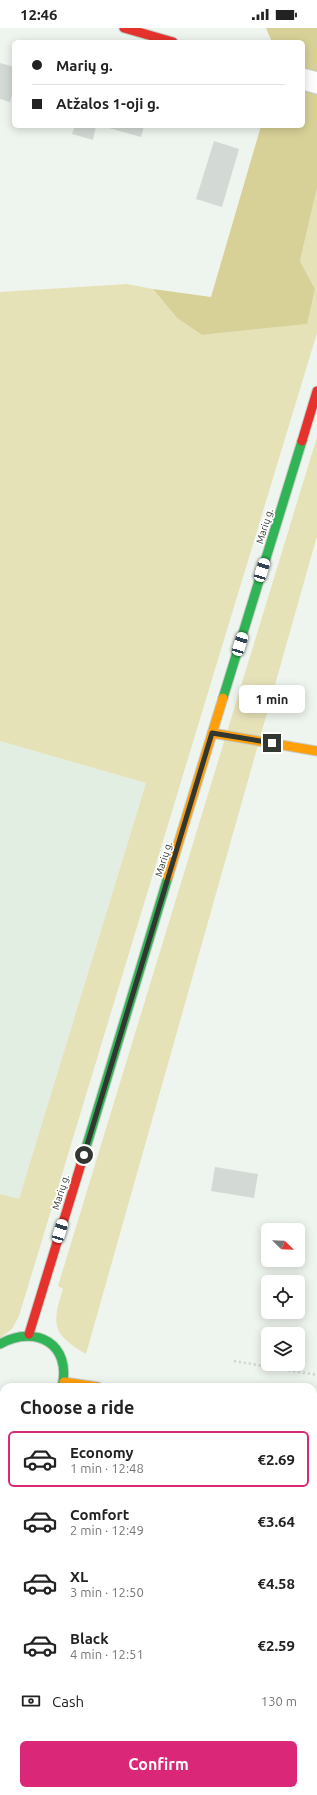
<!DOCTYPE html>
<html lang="en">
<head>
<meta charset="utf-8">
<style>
  :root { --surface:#fff; --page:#f2f2f2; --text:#222; --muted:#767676; --line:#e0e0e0; --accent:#db2777 }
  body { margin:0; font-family:Ubuntu,sans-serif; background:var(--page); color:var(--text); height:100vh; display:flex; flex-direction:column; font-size:15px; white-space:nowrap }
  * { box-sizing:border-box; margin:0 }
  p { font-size:13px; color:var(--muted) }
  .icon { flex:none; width:22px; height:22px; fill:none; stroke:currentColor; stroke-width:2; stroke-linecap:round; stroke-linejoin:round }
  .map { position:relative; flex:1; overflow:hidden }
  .details { position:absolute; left:0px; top:1355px; width:317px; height:412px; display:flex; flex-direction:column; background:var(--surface); border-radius:12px 12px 0 0; box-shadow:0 2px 10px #0003 }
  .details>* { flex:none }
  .hud { position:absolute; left:12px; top:12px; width:293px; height:88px; border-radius:6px; box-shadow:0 2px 10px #0003; display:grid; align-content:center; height:88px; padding:0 20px; background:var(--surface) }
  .needle { width:26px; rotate:113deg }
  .fabs { position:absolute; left:261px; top:1195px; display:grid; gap:8px }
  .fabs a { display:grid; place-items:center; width:44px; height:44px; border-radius:6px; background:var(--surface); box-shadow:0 2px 10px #0003; font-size:20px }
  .end { position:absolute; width:18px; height:18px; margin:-9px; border:5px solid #323732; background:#fff; box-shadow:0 0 0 2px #fff }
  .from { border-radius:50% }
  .bubble { position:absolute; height:28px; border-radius:6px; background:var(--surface); box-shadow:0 2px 10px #0003; font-size:13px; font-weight:600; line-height:28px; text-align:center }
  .car { position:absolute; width:12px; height:24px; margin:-12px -6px; border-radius:5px; box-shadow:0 0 3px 1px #0007; background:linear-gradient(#fff 24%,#345 0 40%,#fff 0 76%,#345 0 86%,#fff 0) }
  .hud b { display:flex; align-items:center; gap:14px; height:38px; font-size:15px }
  .hud b+b { border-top:1px solid var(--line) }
  .hud i { width:10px; height:10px; background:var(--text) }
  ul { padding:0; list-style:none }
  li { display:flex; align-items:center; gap:12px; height:56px; margin:0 8px 6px; padding:0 12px; border:2px solid transparent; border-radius:6px }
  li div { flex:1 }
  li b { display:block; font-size:15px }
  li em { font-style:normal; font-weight:600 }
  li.current { border-color:var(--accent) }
  li>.icon { width:36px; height:36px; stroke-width:1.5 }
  h2 { padding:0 20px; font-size:18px; line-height:48px }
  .pay { display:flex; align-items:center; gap:10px; height:44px; padding:0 20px; font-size:15px }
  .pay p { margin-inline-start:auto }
  .action { display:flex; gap:8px; margin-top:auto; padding:8px 20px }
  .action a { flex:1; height:46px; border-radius:6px; background:var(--accent); color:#fff; font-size:16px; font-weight:600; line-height:46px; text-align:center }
  .status { display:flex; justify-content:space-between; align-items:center; height:28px; padding:0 20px; background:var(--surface); direction:ltr }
  .status svg { height:11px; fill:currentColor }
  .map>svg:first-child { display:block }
  .built { fill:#e1eee1 }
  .green { fill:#e6e2b8 }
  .forest { fill:#d8d197 }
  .building { fill:#d3dad5 }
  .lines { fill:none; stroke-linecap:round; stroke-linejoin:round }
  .street-casing { stroke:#c6cbc5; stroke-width:23 }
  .fast-casing { stroke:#c6cbc5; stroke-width:11 }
  .slow-casing { stroke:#c6cbc5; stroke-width:11 }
  .jam-casing { stroke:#c6cbc5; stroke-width:11 }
  .path { stroke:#d0d3d0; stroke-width:2.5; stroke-dasharray:2 3; stroke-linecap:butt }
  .street { stroke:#fcfdfc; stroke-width:21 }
  .fast { stroke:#30b455; stroke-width:9 }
  .slow { stroke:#ff9f0a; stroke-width:9 }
  .jam { stroke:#e5322d; stroke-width:9 }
  .route { stroke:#323732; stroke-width:5 }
  .labels { text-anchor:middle; stroke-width:3.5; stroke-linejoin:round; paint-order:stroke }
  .street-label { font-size:10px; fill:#323732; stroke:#fff }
</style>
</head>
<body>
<div class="status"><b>12:46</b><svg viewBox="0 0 49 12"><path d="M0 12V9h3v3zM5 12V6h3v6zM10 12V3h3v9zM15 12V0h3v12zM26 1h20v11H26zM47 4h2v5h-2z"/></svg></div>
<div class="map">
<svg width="317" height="1767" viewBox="0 0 317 1767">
  <rect width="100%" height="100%" fill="#eef4ee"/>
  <path class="built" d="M0 713 146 755 19 1172 0 1166Z
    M313 1408H317V1767H0V1494L4 1480V1763H313Z"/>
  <path class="green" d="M317 160V305L19 1288 12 1301 0 1310V1166L19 1171 146 755 0 713V264L127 256 153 261 177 290 202 307 306 296 315 261 300 233Z
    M317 409V508L86 1326C53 1306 51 1298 63 1261L58 1258Z"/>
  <path class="forest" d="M266 0H317V160L300 233 315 261 307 296 202 307 177 290 153 261 211 269 261 98H303V14H272Z"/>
  <path class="building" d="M0 35 14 39V59L10 74 0 71Z
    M75 98H96L93 112 72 106Z
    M102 98H144L141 109Z
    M214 113 239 121 222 179 196 171Z
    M215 1139 258 1146 254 1170 211 1163Z
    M149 1763H221V1767H148Z"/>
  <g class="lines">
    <g class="street-casing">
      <path id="street" d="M303 51 317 55"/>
    </g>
    <g class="fast-casing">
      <path id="fast" d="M223 670 302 413
        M81 1136 168 849
        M0 1316C36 1296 72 1316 62 1359
        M0 1375 4 1377
        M313 1391 317 1392"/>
    </g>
    <g class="slow-casing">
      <path id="slow" d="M212 705 317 723
        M168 849 223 670
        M64 1354 98 1359
        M0 1411 4 1397"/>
    </g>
    <g class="jam-casing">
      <path id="jam" d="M124 0 173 14
        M302 413 317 363
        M29 1306 81 1136"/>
    </g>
    <path class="path" d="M234 1333 317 1347"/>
    <use href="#street" class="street"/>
    <use href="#fast" class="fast"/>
    <use href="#slow" class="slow"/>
    <use href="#jam" class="jam"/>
  </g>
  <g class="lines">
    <path class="route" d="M84 1127 212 705 272 715"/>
  </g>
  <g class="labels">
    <g class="street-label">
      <text transform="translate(264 498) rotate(-73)" y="4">Marių g.</text>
      <text transform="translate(163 831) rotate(-73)" y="4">Marių g.</text>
      <text transform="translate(60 1164) rotate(-73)" y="4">Marių g.</text>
    </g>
  </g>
</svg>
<div class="fabs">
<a><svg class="needle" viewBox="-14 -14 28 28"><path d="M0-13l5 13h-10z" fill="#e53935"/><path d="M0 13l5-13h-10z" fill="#767676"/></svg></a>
<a><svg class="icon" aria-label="locate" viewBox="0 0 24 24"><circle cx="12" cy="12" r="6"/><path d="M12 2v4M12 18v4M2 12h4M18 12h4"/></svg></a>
<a><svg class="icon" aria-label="layers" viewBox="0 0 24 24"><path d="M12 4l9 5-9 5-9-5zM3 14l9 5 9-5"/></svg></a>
</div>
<i class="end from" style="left:84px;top:1127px"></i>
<i class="end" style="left:272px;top:715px"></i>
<div class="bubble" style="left:239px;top:657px;width:66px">1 min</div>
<i class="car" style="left:262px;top:542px;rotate:17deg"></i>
<i class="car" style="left:240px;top:616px;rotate:17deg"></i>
<i class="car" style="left:60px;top:1203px;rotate:17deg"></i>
<div class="hud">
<b><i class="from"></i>Marių g.</b>
<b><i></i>Atžalos 1-oji g.</b>
</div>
<section class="details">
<h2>Choose a ride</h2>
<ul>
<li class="current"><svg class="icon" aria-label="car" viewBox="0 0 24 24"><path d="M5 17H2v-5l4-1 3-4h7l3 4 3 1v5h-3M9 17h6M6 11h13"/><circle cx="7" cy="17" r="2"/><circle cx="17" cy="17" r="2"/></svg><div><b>Economy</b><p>1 min · 12:48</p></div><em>€2.69</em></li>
<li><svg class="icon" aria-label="car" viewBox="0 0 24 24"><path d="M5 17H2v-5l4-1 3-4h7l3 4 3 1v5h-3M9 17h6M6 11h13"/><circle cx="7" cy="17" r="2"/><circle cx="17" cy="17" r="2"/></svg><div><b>Comfort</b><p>2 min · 12:49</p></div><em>€3.64</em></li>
<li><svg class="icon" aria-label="car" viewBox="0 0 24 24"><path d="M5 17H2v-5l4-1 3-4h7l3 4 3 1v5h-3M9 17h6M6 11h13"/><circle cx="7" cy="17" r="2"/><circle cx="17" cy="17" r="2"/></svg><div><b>XL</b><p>3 min · 12:50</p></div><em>€4.58</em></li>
<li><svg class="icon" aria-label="car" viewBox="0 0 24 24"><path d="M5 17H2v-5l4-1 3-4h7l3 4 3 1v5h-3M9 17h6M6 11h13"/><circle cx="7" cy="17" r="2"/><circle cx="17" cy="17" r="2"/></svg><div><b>Black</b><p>4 min · 12:51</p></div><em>€2.59</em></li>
</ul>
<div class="pay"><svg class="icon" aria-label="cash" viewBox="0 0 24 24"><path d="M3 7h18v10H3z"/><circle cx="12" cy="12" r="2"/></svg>Cash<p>130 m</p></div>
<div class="action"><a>Confirm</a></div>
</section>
</div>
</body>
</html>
